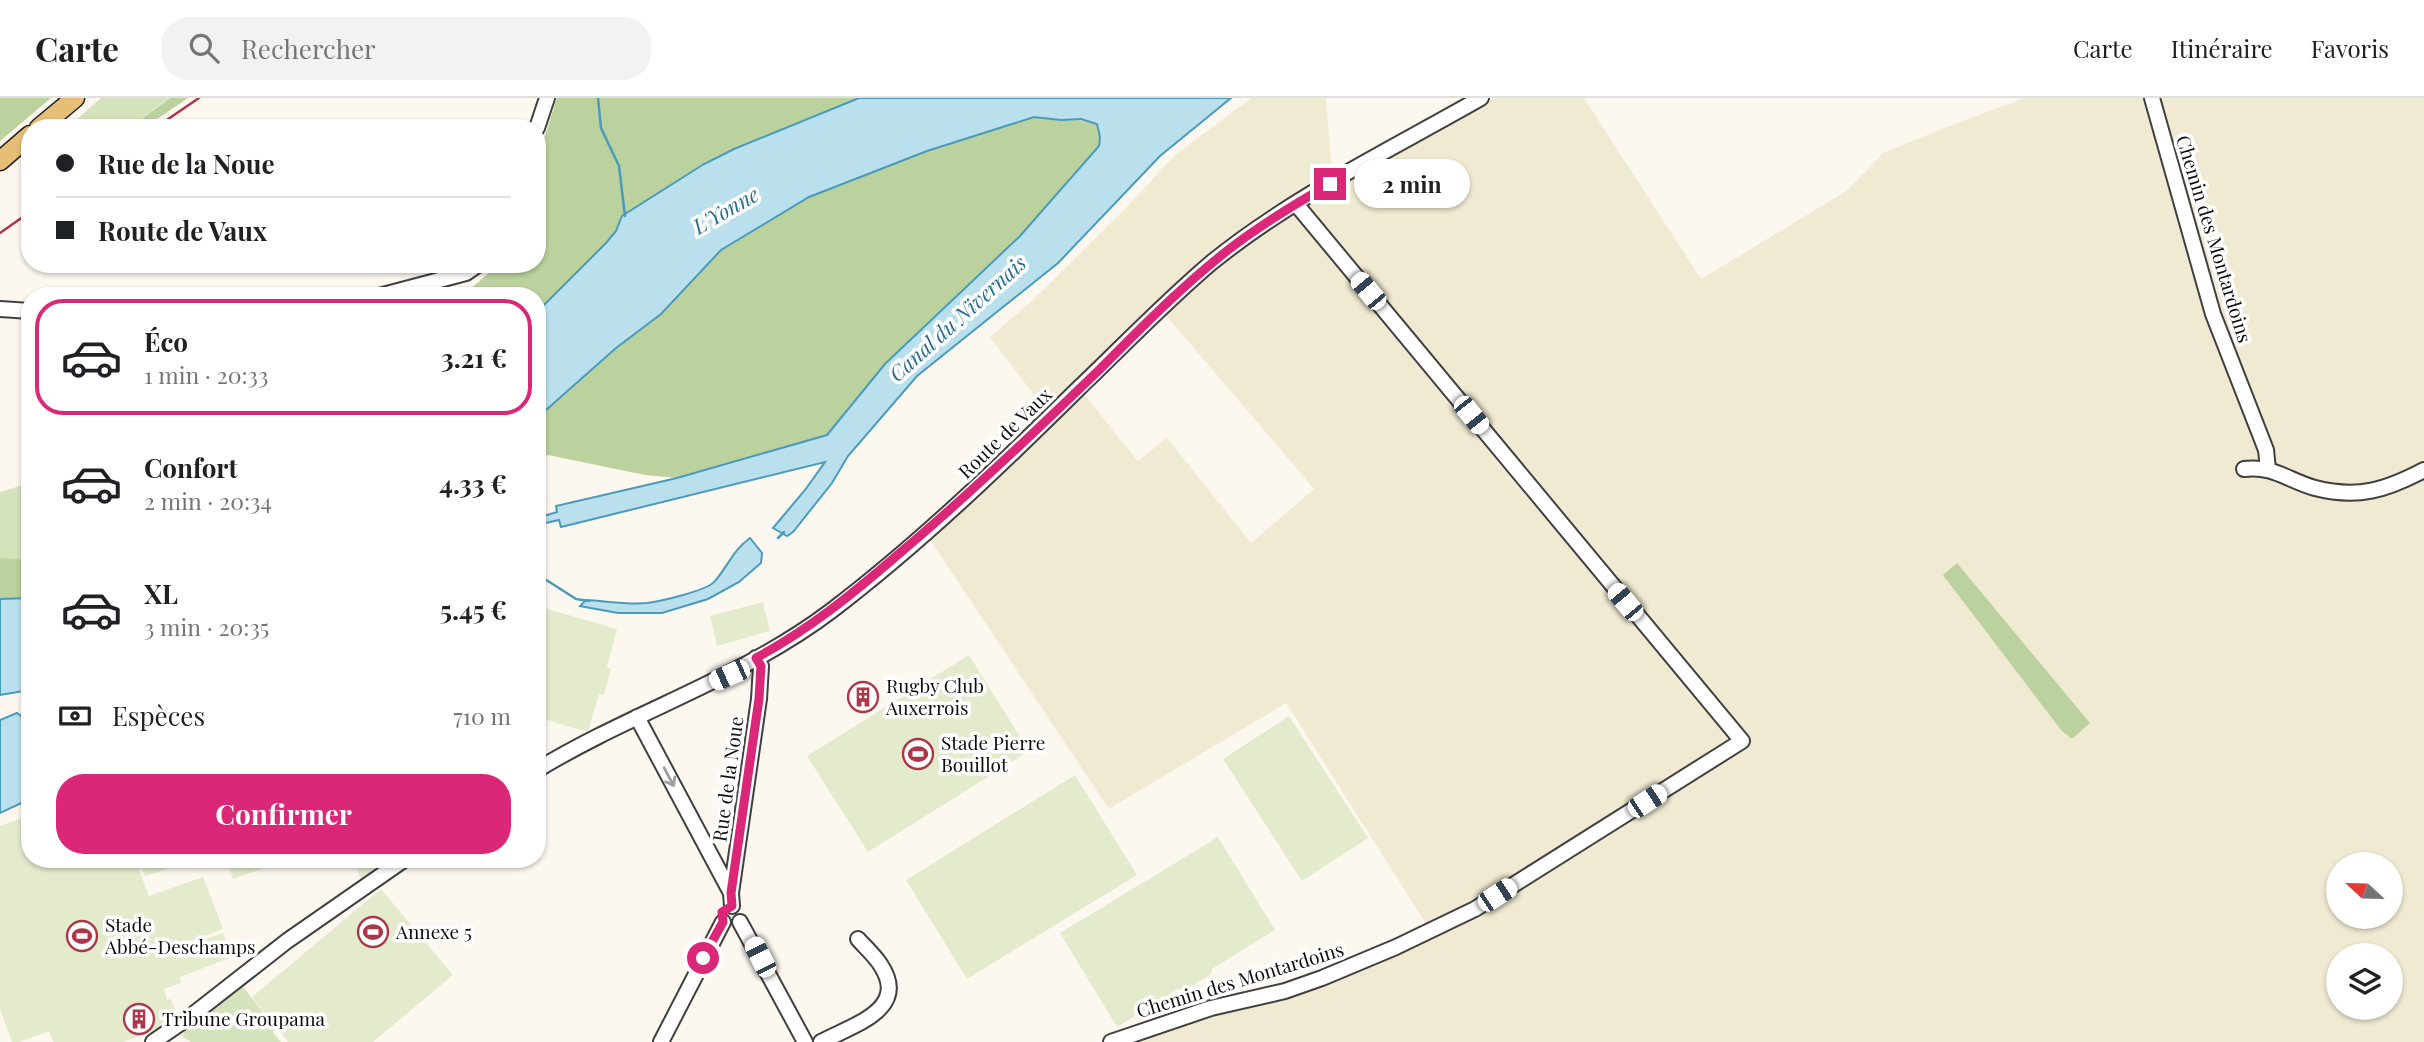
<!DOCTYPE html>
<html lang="fr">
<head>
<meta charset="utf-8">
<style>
  :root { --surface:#fff; --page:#f2f2f2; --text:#202124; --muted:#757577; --line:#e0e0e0; --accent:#db2777 }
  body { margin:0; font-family:"Playfair Display",serif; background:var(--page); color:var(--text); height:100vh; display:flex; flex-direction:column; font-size:26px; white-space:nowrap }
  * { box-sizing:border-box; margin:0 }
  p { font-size:23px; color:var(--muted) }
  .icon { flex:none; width:38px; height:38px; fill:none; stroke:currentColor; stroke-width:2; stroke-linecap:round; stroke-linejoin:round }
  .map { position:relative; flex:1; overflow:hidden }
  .side { position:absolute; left:21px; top:189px; width:525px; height:581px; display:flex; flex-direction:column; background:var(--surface); border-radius:28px; box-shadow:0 2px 5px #0004 }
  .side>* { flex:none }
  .banner { position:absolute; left:21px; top:21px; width:525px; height:154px; border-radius:28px; box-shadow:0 2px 5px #0004; display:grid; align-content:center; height:154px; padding:0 35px; background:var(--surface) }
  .needle { width:46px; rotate:292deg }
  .tools { position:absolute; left:2326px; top:754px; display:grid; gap:14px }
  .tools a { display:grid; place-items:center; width:77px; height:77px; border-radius:50%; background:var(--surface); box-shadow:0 2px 5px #0004; font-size:35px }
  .end { position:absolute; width:32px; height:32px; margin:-16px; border:9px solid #db2777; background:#fff; box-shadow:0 0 0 4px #fff }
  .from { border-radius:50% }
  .bubble { position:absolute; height:49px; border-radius:24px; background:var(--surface); box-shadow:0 2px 5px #0004; font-size:23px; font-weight:700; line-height:49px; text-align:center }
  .car { position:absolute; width:21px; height:42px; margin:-21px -10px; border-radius:9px; box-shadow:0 0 5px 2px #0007; background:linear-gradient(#fff 24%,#345 0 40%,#fff 0 76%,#345 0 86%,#fff 0) }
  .banner b { display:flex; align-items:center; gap:24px; height:66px; font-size:26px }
  .banner b+b { border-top:2px solid var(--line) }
  .banner i { width:18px; height:18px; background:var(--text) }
  ul { padding:12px 0 0; list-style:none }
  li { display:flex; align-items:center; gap:21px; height:116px; margin:0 14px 10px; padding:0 21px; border:4px solid transparent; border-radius:28px }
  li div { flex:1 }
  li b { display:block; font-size:26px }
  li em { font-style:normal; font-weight:700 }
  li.active { border-color:var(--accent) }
  li>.icon { width:63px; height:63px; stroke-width:1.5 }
  .pay { display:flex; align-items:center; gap:18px; height:77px; padding:0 35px; font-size:26px }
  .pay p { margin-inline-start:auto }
  .action { display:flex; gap:14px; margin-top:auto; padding:14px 35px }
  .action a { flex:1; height:80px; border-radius:28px; background:var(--accent); color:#fff; font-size:28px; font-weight:700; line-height:80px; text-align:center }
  header { display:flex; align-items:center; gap:42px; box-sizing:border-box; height:98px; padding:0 35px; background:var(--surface); border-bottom:2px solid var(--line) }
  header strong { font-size:33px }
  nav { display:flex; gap:38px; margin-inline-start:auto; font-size:24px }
  .search { width:490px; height:63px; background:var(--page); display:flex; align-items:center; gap:18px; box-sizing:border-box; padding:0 24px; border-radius:28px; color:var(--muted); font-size:26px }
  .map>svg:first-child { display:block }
  .farmland { fill:#f0ead2; fill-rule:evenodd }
  .green { fill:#d5e3bc }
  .forest { fill:#bbd29e }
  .pitch { fill:#e4ebcd }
  .water { fill:#bae0ee; stroke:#4a9bbb; stroke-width:2 }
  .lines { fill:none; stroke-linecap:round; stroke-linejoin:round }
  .stream { stroke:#4a9bbb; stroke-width:2.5 }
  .minor-casing { stroke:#404040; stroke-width:18 }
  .major-casing { stroke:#1e1e1e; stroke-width:21 }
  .minor { stroke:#fff; stroke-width:14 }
  .major { stroke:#e7be75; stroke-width:18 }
  .rail { stroke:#ab3749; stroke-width:2.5 }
  .oneway { stroke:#9e9e9e }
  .route { stroke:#db2777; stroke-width:9 }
  .labels { text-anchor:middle; stroke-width:7; stroke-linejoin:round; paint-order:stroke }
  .street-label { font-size:19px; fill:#0d0d0d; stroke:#fff }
  .poi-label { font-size:19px; fill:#0d0d0d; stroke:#fff; text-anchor:start }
  .water-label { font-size:21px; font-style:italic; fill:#266c8e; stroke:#fff }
</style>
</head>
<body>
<header>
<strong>Carte</strong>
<div class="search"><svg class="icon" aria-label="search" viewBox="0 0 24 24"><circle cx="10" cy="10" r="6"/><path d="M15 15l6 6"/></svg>Rechercher</div>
<nav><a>Carte</a><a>Itinéraire</a><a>Favoris</a></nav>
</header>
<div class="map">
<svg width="2424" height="944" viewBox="0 0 2424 944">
  <rect width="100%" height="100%" fill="#fdf8ef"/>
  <path class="farmland" d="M1251 0H1326L1333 85 1459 17 1495 0H1584L1701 181 1848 92 1883 55 1947 29 2024 0H2424V944H1128L1430 832 1286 605 1109 711 930 442 1053 322 990 239 1036 199 1123 113 1175 57ZM1165 216 1314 391 1251 445 1167 340 1138 363 1082 294ZM1956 465 2089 625 2072 641ZM2338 766H2390V819H2338ZM2338 858H2390V910H2338Z"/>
  <path class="green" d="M101 0H169L128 30H67Z
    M30 385V462L0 461V394Z
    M243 889 275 929 273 935 281 944H191L182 938 185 933Z"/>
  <path class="forest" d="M0 0H51L0 43Z
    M170 0H188L144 30H129Z
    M557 0H859L734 51 704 66 622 118 616 133 606 145 537 214V198H452L474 188 499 166H537V63Z
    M1034 19C1056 22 1077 20 1098 26L1100 39 1099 49 1020 138 885 266 827 337 677 380 645 377 548 357 537 360V320L616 250 661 216 721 152 809 99 927 53Z
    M0 460 30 462V500L0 501Z
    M1957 465 2090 625 2072 641 2061 632 1943 477Z"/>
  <path class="pitch" d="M763 504 770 533 717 548 710 518Z
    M537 508 617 531 607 569 611 571 604 597 599 596 588 634 537 619Z
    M969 557 1029 653 868 754 807 658Z
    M1289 618 1368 740 1302 783 1223 661Z
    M1075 677 1137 777 967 881 906 782Z
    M30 717V761H135L149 798 203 779 223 831 169 851 170 855 223 835 232 859 180 879 181 885 164 891 167 902 171 901 179 923 123 944H53L49 933 19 944H12L0 911V728Z
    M1218 739 1275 832 1212 871 1211 876 1184 893 1178 891 1117 929 1060 835Z
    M139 761H196L145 778Z
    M226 761H286V762L233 781Z
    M354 761H392L361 783Z
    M381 791 453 877 373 944H288L252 899Z"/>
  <path class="water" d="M859 0H1231L1160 58 1058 165 917 278 848 358 832 385 793 434 787 438 773 430 805 392 825 364 561 429 559 422 537 427V420L557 414 556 408 677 380 827 337 885 266 1020 138 1099 48 1100 39 1097 26 1081 21 1061 22 1034 19 927 53 809 99 721 152 661 216 616 250 537 320V214L606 145 616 133 622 118 704 66 734 51Z
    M750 440 762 455 761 465 739 484 708 501 662 515H618L580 508 586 502C606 503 628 507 647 505 661 503 707 493 715 483 728 468 733 452 750 440Z
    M30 500V592L0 597V501Z
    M17 615 30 624V701L0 715V622Z"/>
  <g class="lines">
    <path class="stream" d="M598 0 601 30 619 68 625 118
      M778 440 784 434
      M537 476 576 501 589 503"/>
    <g class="minor-casing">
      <path id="minor" d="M2152 0 2213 216 2266 352 2268 371
        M537 30 547 0
        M379 198 466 175 479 166
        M0 211 30 213
        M2244 371C2273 367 2289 383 2315 390 2358 401 2386 392 2424 372
        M637 619 731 795
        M537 672C632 614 741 581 831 513 919 446 1000 368 1079 290 1123 248 1165 204 1211 165 1292 99 1390 52 1481 0
        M732 808 731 795 759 601 761 568 756 560
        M740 824 805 944
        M153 944 191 918 287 843 405 761
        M661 944 723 824
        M821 944C852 927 911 912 880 866 874 857 865 849 858 841
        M1111 944 1211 910 1285 893 1322 880 1396 849 1475 811 1742 643 1296 106"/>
    </g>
    <g class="major-casing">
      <path id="major" d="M39 30 75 0
        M0 63 30 37"/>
    </g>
    <use href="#minor" class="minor"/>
    <use href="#major" class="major"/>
    <path class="rail" d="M155 30 199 0
      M0 135 30 114"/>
  </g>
  <defs><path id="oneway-shaft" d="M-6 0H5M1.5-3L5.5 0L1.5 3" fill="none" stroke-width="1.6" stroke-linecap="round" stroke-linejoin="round" transform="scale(1.75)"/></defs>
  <use class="oneway" href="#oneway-shaft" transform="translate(669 679) rotate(62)"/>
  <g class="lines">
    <path class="route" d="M703 860 723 824 722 814 732 808 731 795 759 601 761 568 756 560C810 531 855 494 901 454 970 396 1035 334 1100 271 1141 230 1182 188 1228 152 1260 127 1295 106 1330 86"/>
  </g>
  <defs>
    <g id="building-ring" transform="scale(1.575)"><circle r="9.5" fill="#fff" stroke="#ab3749" stroke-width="1.5"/><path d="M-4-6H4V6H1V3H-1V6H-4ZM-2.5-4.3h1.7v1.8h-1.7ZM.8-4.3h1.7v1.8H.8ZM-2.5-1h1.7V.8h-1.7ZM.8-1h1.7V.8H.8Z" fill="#ab3749"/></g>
    <g id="stadium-ring" transform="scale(1.575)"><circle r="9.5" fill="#fff" stroke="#ab3749" stroke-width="1.5"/><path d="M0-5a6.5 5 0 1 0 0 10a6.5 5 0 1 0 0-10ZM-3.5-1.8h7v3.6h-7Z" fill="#ab3749"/></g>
  </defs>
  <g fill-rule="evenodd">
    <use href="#building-ring" x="863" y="599"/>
    <use href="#stadium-ring" x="918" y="656"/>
    <use href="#stadium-ring" x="373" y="834"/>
    <use href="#stadium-ring" x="82" y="838"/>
    <use href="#building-ring" x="139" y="921"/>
  </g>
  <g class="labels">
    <g class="street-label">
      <text transform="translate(2214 141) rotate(73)" y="7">Chemin des Montardoins</text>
      <text transform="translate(1005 335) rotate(-44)" y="7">Route de Vaux</text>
      <text transform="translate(728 681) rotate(-82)" y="7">Rue de la Noue</text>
      <text transform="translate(1240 882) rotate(-17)" y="7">Chemin des Montardoins</text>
    </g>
    <g class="poi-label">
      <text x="886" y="595">Rugby Club<tspan x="886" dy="22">Auxerrois</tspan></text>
      <text x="941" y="652">Stade Pierre<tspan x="941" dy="22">Bouillot</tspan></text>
      <text x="105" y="834">Stade<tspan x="105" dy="22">Abbé-Deschamps</tspan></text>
      <text x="396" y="841">Annexe 5</text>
      <text x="162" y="928">Tribune Groupama</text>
    </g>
    <g class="water-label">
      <text transform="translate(726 113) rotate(-30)" y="7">L'Yonne</text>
      <text transform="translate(958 221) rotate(-42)" y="7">Canal du Nivernais</text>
    </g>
  </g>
</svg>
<div class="tools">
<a><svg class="needle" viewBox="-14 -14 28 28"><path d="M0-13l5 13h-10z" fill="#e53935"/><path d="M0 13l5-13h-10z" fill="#757577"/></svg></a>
<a><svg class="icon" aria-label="layers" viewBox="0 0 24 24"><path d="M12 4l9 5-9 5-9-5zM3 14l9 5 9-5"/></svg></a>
</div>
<i class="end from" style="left:703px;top:860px"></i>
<i class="end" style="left:1330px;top:86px"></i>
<div class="bubble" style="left:1354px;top:61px;width:116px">2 min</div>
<i class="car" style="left:1368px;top:193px;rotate:320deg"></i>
<i class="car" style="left:1471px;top:317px;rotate:141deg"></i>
<i class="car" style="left:1625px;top:504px;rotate:320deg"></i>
<i class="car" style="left:729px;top:577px;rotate:246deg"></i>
<i class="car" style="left:1647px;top:703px;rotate:57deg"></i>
<i class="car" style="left:1497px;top:797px;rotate:57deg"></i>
<i class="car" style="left:760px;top:859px;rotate:333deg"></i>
<div class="banner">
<b><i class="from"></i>Rue de la Noue</b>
<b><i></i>Route de Vaux</b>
</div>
<section class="side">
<ul>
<li class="active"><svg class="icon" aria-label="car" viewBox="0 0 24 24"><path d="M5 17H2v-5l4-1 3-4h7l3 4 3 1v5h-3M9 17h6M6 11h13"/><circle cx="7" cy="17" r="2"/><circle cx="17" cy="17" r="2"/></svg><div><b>Éco</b><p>1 min · 20:33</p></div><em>3.21 €</em></li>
<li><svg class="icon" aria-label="car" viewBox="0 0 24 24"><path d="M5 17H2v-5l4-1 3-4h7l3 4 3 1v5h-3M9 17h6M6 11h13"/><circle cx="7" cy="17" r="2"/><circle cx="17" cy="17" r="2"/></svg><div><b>Confort</b><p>2 min · 20:34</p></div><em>4.33 €</em></li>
<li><svg class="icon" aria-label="car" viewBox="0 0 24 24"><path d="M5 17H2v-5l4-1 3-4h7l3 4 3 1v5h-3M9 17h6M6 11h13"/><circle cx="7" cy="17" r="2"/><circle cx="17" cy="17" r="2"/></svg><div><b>XL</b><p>3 min · 20:35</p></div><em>5.45 €</em></li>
</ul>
<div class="pay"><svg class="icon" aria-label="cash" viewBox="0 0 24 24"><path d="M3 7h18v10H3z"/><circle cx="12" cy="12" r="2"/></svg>Espèces<p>710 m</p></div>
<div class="action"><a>Confirmer</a></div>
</section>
</div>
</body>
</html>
